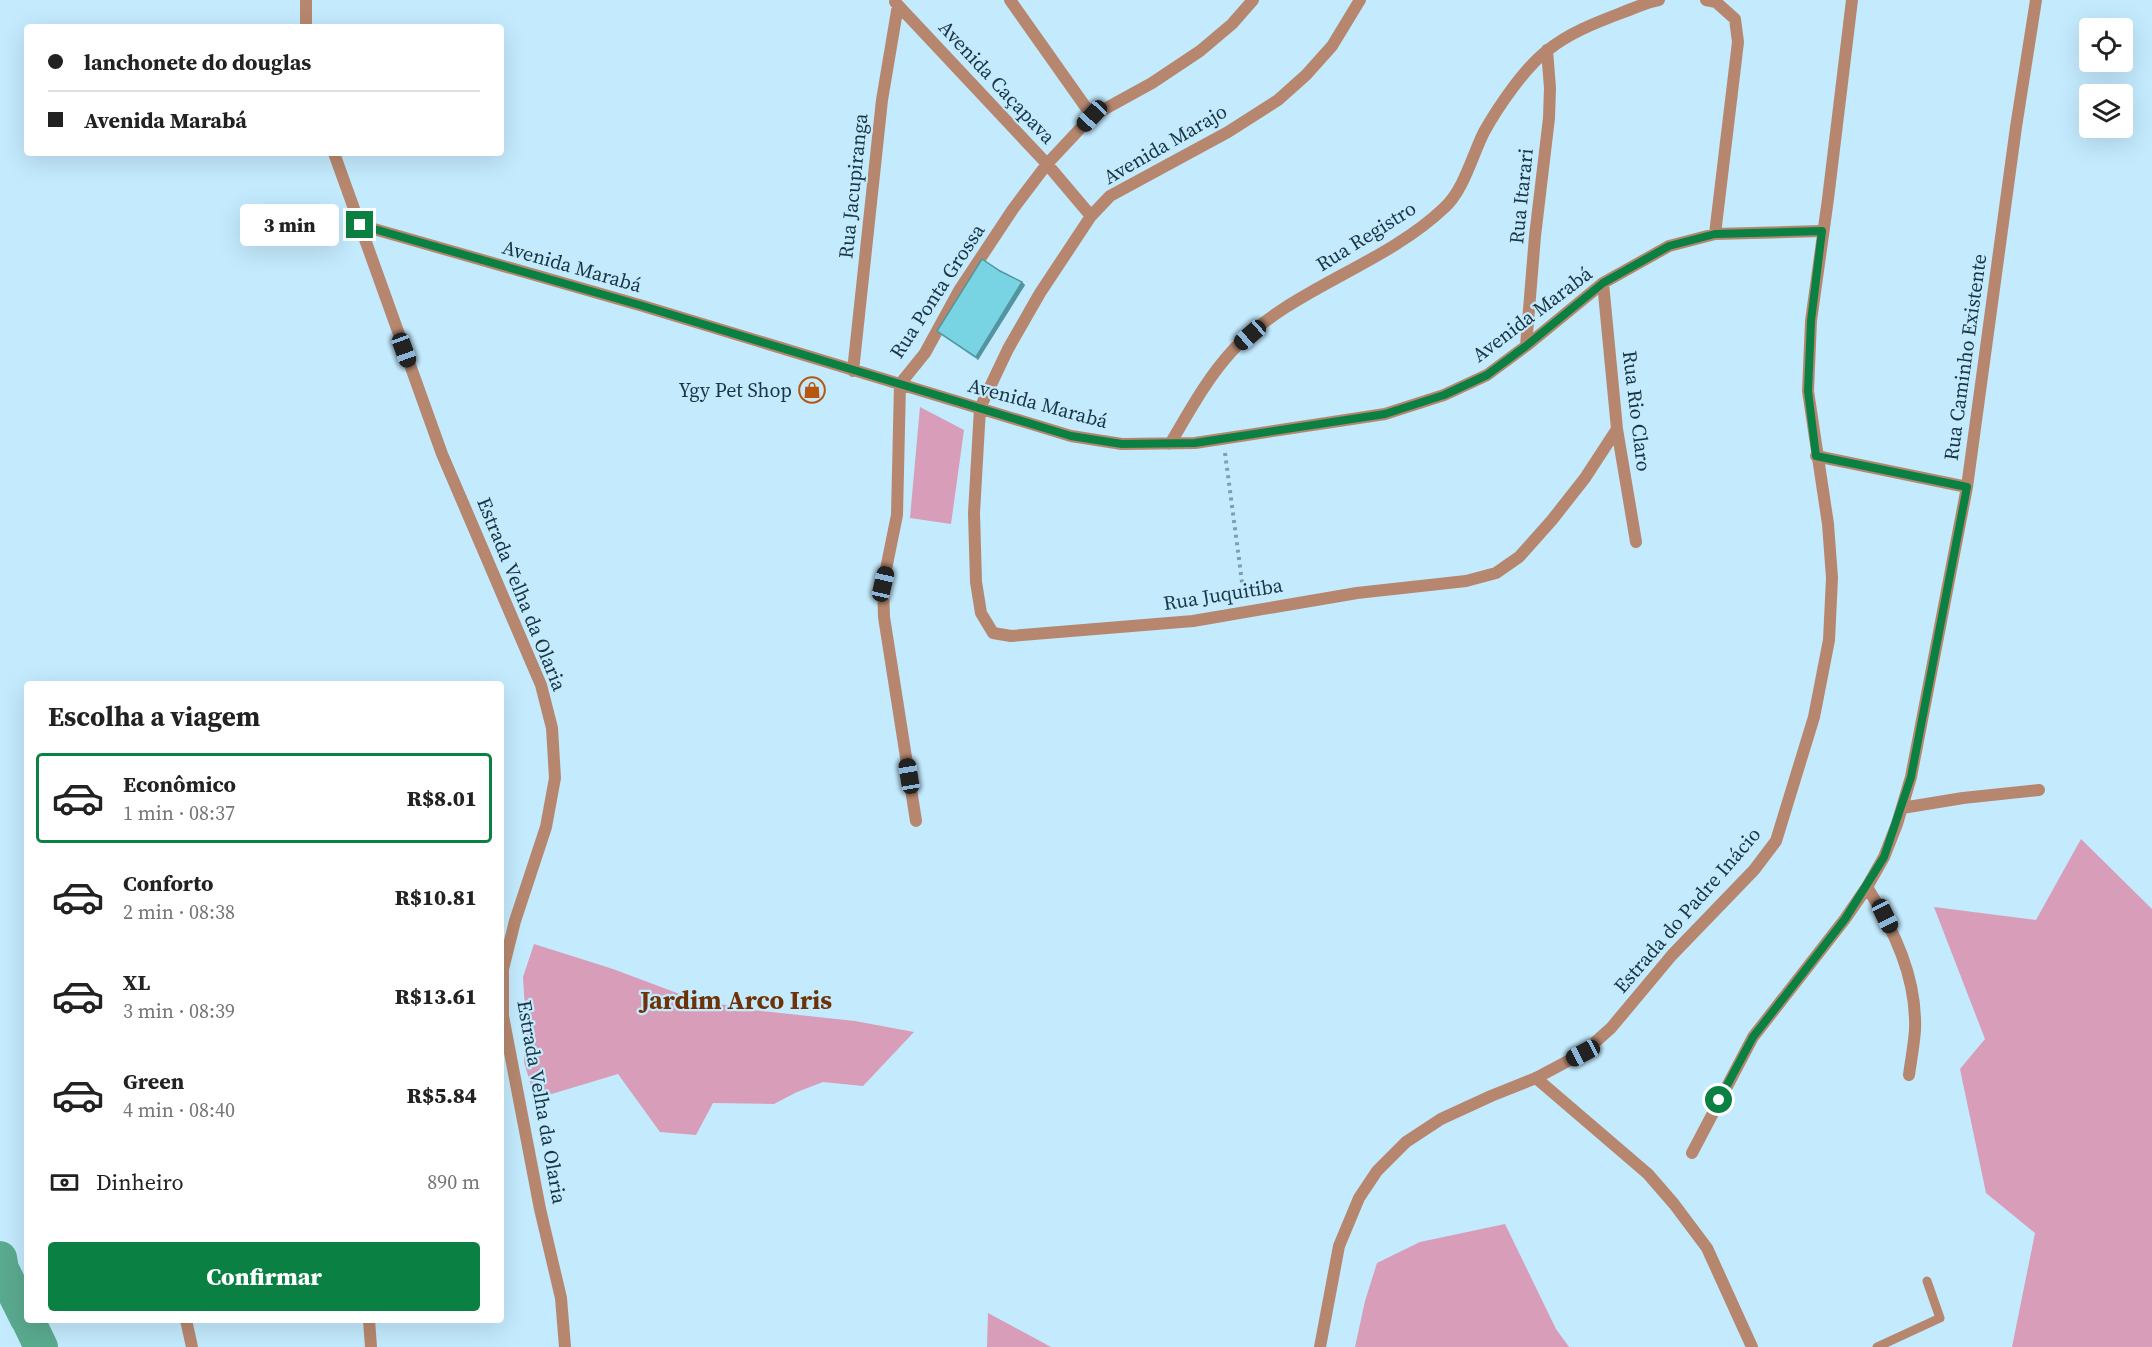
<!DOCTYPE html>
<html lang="pt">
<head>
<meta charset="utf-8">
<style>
  :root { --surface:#fff; --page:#f2f2f2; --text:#222; --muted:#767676; --line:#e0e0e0; --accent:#0b8043 }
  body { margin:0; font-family:"Source Serif 4",serif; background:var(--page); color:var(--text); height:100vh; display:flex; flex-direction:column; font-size:22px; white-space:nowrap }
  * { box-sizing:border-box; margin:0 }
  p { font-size:20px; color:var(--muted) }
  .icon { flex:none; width:33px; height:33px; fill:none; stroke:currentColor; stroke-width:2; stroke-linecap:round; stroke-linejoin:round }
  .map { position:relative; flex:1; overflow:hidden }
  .sheet { position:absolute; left:24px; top:681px; width:480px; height:642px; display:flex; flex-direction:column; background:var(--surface); border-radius:6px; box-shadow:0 6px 24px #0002 }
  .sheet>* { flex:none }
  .guide { position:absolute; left:24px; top:24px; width:480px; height:132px; border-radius:6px; box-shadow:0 6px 24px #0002; display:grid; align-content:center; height:132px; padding:0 24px; background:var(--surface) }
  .buttons { position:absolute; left:2079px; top:18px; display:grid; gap:12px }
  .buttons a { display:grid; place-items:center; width:54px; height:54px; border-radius:6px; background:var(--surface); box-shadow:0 6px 24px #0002; font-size:30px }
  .end { position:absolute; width:27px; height:27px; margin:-14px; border:8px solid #0b8043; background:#fff; box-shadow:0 0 0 3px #fff }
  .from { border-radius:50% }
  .bubble { position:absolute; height:42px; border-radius:6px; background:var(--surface); box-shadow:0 6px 24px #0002; font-size:20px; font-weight:800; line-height:42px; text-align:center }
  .car { position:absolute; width:18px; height:36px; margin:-18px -9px; border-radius:8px; box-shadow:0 0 4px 2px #0007; background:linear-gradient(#222 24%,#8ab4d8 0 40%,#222 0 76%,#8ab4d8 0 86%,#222 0) }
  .guide b { display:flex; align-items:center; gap:21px; height:57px; font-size:22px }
  .guide b+b { border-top:2px solid var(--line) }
  .guide i { width:15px; height:15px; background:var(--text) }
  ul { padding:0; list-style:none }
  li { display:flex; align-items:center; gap:18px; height:90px; margin:0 12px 9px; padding:0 12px; border:3px solid transparent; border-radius:6px }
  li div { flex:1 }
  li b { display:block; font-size:22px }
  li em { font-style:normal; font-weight:800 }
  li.current { border-color:var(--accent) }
  li>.icon { width:54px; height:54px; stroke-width:1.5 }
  h2 { padding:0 24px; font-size:27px; line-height:72px }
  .pay { display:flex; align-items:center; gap:15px; height:66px; padding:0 24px; font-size:22px }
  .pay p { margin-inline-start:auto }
  .cta { display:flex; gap:12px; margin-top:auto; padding:12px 24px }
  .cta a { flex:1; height:69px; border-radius:6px; background:var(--accent); color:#fff; font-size:24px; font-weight:800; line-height:69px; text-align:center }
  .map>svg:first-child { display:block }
  .green { fill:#d89db8 }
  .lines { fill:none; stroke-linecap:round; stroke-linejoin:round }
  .river { stroke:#5aaa8f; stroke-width:34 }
  .path { stroke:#7d9faf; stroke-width:4; stroke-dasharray:3 4.5; stroke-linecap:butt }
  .service { stroke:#b6876e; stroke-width:9 }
  .minor { stroke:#b6876e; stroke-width:12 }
  .tertiary { stroke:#b6876e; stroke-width:12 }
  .wall { fill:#67b6c3 }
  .shaded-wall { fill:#54949f }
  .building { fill:#78d4e3; stroke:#54949f; stroke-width:1.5 }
  .route { stroke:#0b8043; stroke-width:8 }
  .labels { text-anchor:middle; stroke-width:4.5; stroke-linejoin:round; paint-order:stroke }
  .street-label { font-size:20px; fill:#1a3542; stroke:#c3eafd }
  .poi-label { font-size:20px; fill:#1a3542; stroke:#c3eafd; text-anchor:end }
  .district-label { font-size:26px; font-weight:bold; fill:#6f3206; stroke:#c3eafd }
</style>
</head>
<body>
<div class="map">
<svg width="2152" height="1347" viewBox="0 0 2152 1347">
  <rect width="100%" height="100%" fill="#c3eafd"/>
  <path class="green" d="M920 407 964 430 951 524 910 518Z
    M2081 839 2152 909V1347H2012L2035 1233 1986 1193 1960 1069 1985 1039 1934 907 2036 920Z
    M534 944 613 969 693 999 752 1010 855 1021 914 1032 863 1086 823 1082 797 1092 774 1104 713 1103 696 1135 660 1132 618 1074 535 1099 524 1062 526 1025 523 977Z
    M1505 1224 1556 1329 1569 1347H1355L1365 1301 1377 1263 1420 1242Z
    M988 1313 1051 1347H987Z"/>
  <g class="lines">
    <path class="river" d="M0 1258 2 1269 27 1319
      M28 1320 41 1347"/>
    <path class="path" d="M1225 453 1244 597"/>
    <path class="service" d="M1877 1347 1940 1318 1927 1281"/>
    <path class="minor" d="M1010 0 1092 116
      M1360 0 1332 46 1306 75 1278 100 1228 132 1110 196 1091 216 1040 293 1008 349 980 408 974 513 976 582 981 613 993 633 1011 636 1193 621 1357 593 1466 581 1496 573 1519 557 1552 520 1585 478 1617 429
      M1706 0 1716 2 1735 19 1738 42 1715 234
      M895 2 1047 164 1091 216
      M360 225 643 306 1071 436 1122 444 1195 443 1385 414 1444 395 1487 375 1526 346 1603 283 1669 246 1715 234 1822 231
      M1603 283 1617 429 1636 542
      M1526 346 1535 236 1549 118 1550 88 1547 50
      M853 371 882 100 898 5
      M1170 444C1189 412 1207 378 1233 350 1291 288 1383 266 1444 208 1464 190 1472 156 1484 132 1498 107 1525 67 1548 50 1569 33 1595 23 1621 13 1633 9 1646 2 1659 0
      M1816 456 1967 487
      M1902 808 1963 798 2039 790
      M916 821 884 617 883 584 897 515 900 384 925 353 960 289 1013 209 1047 164 1092 116 1152 83 1200 51 1232 24 1253 0
      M1867 887C1894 930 1917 978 1915 1030 1914 1045 1911 1060 1909 1075
      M1536 1078 1648 1174 1674 1204 1707 1248 1752 1347
      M1692 1153 1753 1037 1845 919 1867 887 1884 857 1897 824 1911 777 1967 487 2016 127 2036 0
      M186 1320 192 1347
      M369 1320 371 1347"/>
    <path class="tertiary" d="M306 0V27
      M334 153 442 454 541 685 552 728 555 778 546 827 515 921 503 969V1016L540 1209 561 1298 565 1347
      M1320 1347 1339 1246 1359 1198 1377 1171 1406 1142 1441 1119 1491 1096 1536 1078 1583 1053 1611 1028 1672 955 1754 870 1776 841 1814 717 1829 640 1832 578 1828 524 1808 391 1811 321 1828 199 1852 0"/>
  </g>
  <path class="wall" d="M1000 271 1022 282 1025 285 978 360 940 334 937 331Z"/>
  <path class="shaded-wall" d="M1022 282 1025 285 978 360 976 357Z"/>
  <path class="building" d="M982 259 1000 271 1022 282 976 357 937 331Z"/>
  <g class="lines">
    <path class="route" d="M360 225 643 306 1071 436 1122 444 1195 443 1385 414 1444 395 1487 375 1526 346 1603 283 1669 246 1715 234 1822 231 1811 321 1808 391 1816 456 1967 487 1911 777 1884 857 1845 919 1753 1037 1719 1100"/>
  </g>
  <defs>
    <g id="shop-ring" transform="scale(1.35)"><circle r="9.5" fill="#c3eafd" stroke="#b6560f" stroke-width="1.5"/><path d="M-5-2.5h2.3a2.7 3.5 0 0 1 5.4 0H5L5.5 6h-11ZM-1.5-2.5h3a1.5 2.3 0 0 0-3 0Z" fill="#b6560f"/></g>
  </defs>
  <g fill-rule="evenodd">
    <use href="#shop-ring" x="812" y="390"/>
  </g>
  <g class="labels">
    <g class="street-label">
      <text transform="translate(997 82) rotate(47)" y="7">Avenida Caçapava</text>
      <text transform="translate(1165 144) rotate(-30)" y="7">Avenida Marajo</text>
      <text transform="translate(853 186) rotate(-84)" y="7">Rua Jacupiranga</text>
      <text transform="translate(1521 196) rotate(-84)" y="7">Rua Itarari</text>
      <text transform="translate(1366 236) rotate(-32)" y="7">Rua Registro</text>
      <text transform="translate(572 266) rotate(16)" y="7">Avenida Marabá</text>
      <text transform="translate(937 291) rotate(-57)" y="7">Rua Ponta Grossa</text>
      <text transform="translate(1532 314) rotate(-37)" y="7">Avenida Marabá</text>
      <text transform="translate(1965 357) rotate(-82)" y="7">Rua Caminho Existente</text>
      <text transform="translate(1038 403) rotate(15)" y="7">Avenida Marabá</text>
      <text transform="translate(1637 411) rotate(83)" y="7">Rua Rio Claro</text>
      <text transform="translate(522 594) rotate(68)" y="7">Estrada Velha da Olaria</text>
      <text transform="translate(1223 594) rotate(-9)" y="7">Rua Juquitiba</text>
      <text transform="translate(1687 910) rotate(-49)" y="7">Estrada do Padre Inácio</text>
      <text transform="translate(542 1102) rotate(80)" y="7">Estrada Velha da Olaria</text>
    </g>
    <g class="poi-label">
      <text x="792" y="397">Ygy Pet Shop</text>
    </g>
    <g class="district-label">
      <text x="736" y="1009">Jardim Arco Iris</text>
    </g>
  </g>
</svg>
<div class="buttons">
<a><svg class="icon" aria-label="locate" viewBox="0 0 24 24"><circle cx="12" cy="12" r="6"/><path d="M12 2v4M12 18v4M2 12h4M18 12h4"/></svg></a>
<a><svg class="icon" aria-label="layers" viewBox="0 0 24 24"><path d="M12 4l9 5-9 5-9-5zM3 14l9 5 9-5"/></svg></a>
</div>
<i class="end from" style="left:1719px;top:1100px"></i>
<i class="end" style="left:360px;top:225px"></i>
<div class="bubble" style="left:240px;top:204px;width:99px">3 min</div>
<i class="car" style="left:1092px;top:116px;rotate:223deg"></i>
<i class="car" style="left:1250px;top:335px;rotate:229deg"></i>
<i class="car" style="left:404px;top:350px;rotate:160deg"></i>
<i class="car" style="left:883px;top:584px;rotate:13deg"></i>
<i class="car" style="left:909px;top:776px;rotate:351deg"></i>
<i class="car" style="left:1885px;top:916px;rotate:154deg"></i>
<i class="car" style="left:1583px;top:1053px;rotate:242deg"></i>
<div class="guide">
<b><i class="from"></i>lanchonete do douglas</b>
<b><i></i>Avenida Marabá</b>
</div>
<section class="sheet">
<h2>Escolha a viagem</h2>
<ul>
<li class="current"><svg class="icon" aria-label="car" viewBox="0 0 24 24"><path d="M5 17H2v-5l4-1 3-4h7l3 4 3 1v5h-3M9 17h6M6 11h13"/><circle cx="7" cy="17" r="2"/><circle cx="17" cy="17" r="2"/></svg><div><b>Econômico</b><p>1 min · 08:37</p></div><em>R$8.01</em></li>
<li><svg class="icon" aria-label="car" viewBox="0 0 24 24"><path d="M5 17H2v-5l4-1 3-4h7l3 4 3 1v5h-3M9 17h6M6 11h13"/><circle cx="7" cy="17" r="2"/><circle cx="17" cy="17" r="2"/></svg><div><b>Conforto</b><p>2 min · 08:38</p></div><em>R$10.81</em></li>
<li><svg class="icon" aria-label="car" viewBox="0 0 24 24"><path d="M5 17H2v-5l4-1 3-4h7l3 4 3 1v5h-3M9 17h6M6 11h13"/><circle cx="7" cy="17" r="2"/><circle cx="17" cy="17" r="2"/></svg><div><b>XL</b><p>3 min · 08:39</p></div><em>R$13.61</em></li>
<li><svg class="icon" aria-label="car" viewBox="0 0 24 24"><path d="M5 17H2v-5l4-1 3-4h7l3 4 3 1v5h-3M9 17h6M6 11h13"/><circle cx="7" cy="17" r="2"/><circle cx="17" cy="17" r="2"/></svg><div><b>Green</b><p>4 min · 08:40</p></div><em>R$5.84</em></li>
</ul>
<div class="pay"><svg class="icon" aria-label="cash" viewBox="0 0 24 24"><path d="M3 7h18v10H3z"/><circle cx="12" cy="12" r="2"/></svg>Dinheiro<p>890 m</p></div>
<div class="cta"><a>Confirmar</a></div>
</section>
</div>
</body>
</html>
